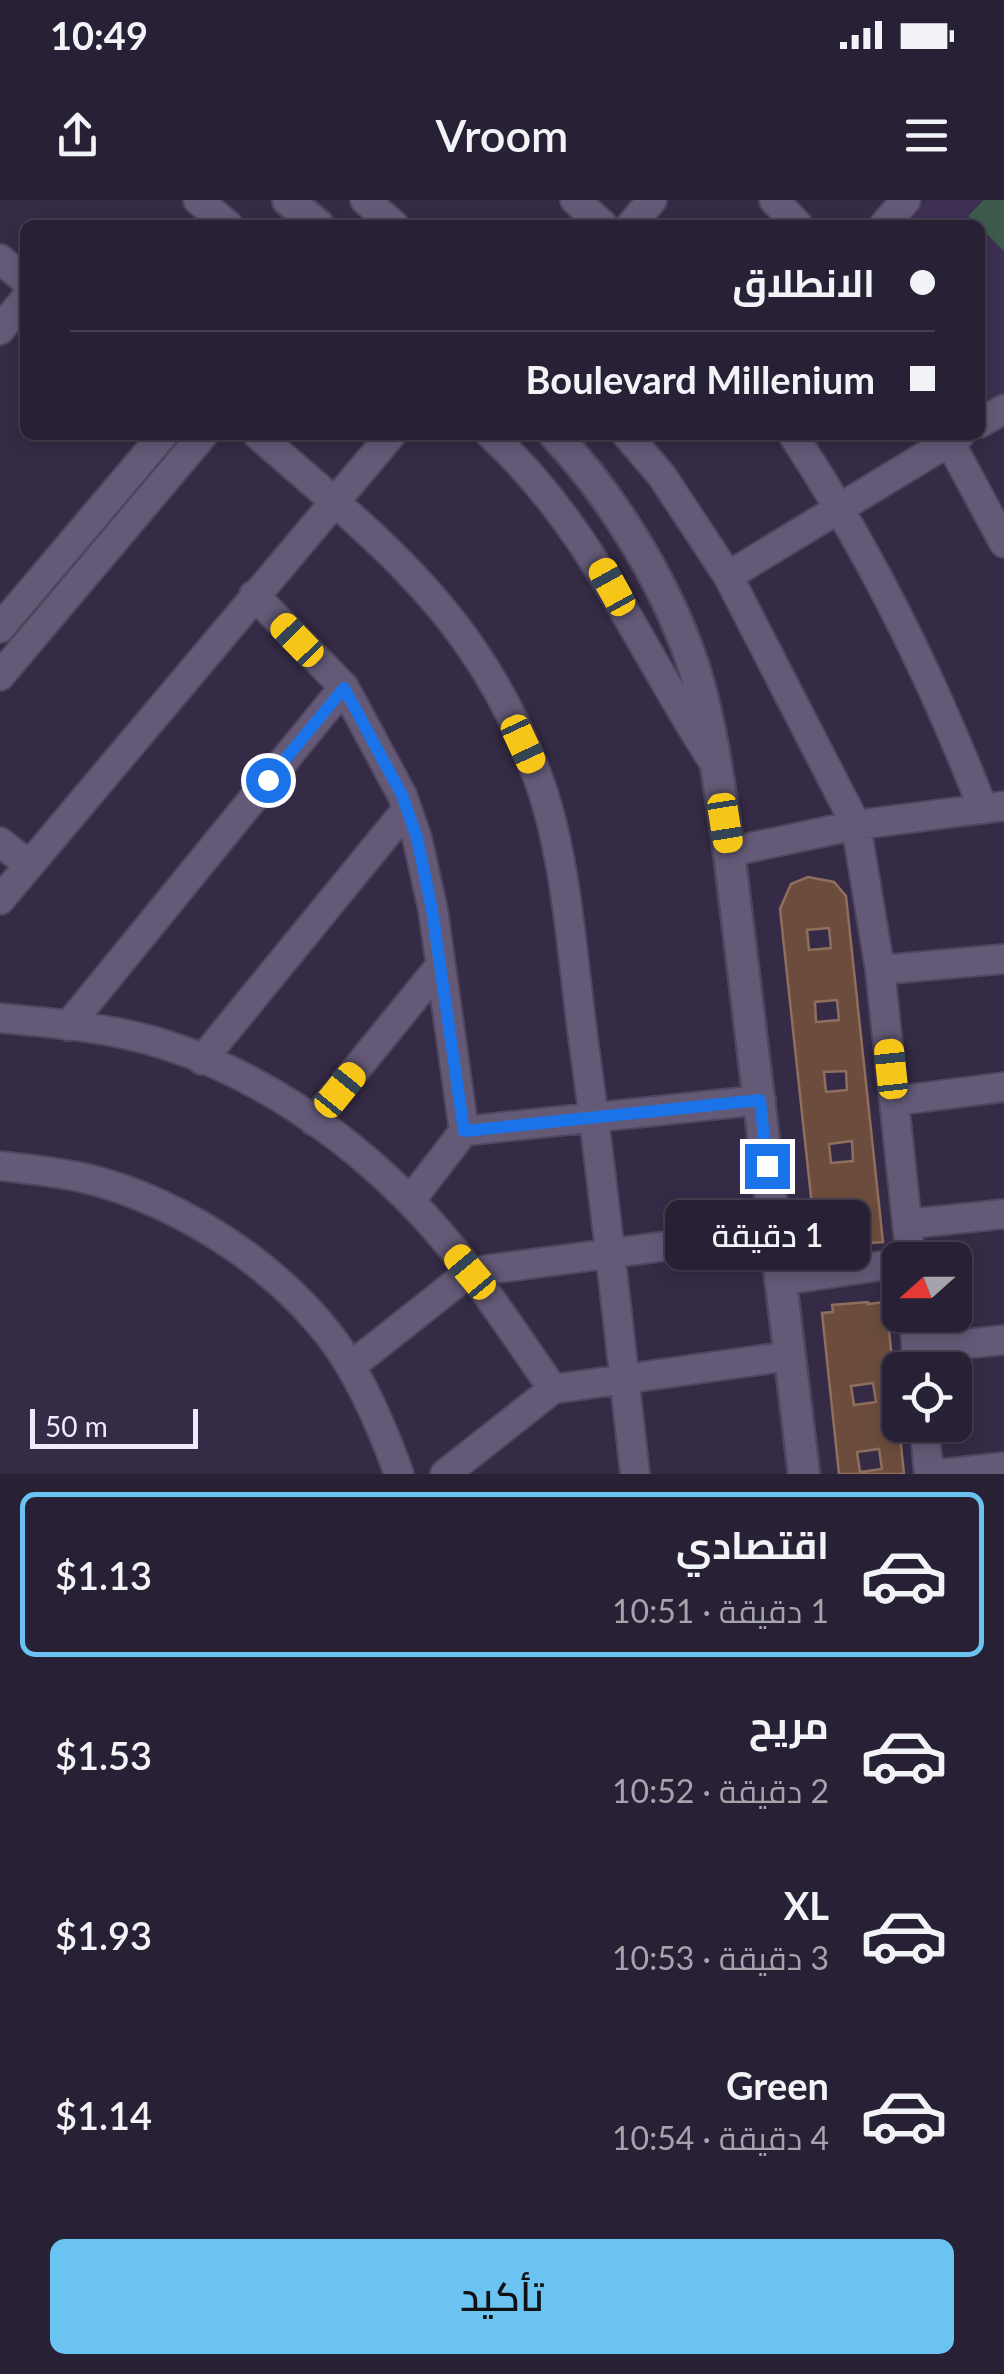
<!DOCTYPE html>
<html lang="ar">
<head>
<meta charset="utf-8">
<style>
  :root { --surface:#282034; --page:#30283c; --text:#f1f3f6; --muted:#a5a3ac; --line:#443e4f; --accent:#6ac3f1 }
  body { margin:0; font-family:Lato,Cairo,sans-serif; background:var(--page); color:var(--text); direction:rtl; height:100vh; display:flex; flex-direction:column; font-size:38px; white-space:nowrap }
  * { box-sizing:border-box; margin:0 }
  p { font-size:32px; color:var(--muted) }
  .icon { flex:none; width:55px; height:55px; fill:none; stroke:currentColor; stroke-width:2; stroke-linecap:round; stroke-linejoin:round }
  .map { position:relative; height:1274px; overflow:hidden; direction:ltr }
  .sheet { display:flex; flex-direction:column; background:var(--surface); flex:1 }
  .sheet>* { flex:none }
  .guide { position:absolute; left:20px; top:20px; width:965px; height:220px; border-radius:15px; box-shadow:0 5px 15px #0003,0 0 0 2px var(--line); direction:rtl; display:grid; align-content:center; height:220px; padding:0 50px; background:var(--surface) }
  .needle { width:65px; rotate:249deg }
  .controls { position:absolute; left:882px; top:1042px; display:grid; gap:20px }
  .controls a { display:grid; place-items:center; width:90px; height:90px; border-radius:15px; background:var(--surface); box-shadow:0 5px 15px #0003,0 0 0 2px var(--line); font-size:50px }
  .scale { position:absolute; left:30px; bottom:25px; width:168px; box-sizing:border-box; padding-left:10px; border:5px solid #efe9fb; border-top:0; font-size:28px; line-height:35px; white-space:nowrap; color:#efe9fb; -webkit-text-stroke:8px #352b46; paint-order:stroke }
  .end { position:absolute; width:45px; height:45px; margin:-22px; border:12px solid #1a73e8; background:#fff; box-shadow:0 0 0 5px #fff }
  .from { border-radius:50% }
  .bubble { position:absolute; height:70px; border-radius:15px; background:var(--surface); box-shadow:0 5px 15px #0003,0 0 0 2px var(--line); font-size:32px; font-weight:600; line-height:70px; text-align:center; direction:rtl }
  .car { position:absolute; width:30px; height:60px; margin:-30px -15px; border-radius:12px; box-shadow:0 0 8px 2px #0007; background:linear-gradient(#f5c518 24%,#345 0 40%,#f5c518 0 76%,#345 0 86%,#f5c518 0) }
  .guide b { display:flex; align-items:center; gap:35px; height:95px; font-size:38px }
  .guide b+b { border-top:2px solid var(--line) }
  .guide i { width:25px; height:25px; background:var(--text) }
  ul { padding:18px 0 0; list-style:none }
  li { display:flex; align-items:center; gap:30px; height:165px; margin:0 20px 15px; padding:0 30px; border:5px solid transparent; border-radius:15px }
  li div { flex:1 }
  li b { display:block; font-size:38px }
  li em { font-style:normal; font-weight:600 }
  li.current { border-color:var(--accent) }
  li>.icon { width:90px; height:90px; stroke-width:1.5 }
  .action { display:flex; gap:20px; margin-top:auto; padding:20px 50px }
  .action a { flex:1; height:115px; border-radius:15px; background:var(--accent); color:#111; font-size:40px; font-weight:600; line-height:115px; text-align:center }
  .status { display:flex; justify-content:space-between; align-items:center; height:70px; padding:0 50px; background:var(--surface); direction:ltr }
  .status svg { height:28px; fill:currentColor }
  header { display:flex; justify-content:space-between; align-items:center; height:130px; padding:0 50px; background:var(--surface); font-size:45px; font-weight:600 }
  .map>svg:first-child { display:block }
  .built { fill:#3d3052 }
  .green { fill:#3d5a4c }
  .building { fill:#6c4d3d; stroke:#8f6e5d; stroke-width:2.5; fill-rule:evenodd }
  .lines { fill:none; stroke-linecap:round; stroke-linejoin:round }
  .street-casing { stroke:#4f465e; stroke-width:32 }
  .secondary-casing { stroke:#4f465e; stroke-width:35 }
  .street { stroke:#645a78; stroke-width:28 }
  .secondary { stroke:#645a78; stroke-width:30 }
  .route { stroke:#1a73e8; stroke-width:12 }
</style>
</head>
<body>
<div class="status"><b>10:49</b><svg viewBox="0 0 49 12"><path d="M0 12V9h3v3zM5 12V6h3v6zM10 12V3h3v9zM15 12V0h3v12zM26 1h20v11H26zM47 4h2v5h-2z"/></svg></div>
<header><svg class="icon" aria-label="menu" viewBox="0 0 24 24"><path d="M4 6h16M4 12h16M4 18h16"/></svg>Vroom<svg class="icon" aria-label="share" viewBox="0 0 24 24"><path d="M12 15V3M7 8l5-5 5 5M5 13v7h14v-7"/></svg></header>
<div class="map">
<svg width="1004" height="1274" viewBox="0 0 1004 1274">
  <rect width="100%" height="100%" fill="#352b46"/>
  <path class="built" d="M926 0H1004V194L980 208V25H903Z"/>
  <path class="green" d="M984 0H1004V51L968 16Z"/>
  <path class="building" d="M808 677 834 682 846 696 883 1042 870 1043V1046L834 1050V1043L823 1044 822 1034H815L780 709 791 684ZM829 728 831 748 809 750 807 730ZM837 800 839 820 816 822 815 802ZM846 871 847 890 826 892 824 872ZM852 941 853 961 831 963 829 944Z
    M868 1102V1104L886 1102 904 1274H839L822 1113 833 1112 832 1105ZM873 1183 876 1202 854 1205 851 1186ZM879 1249 882 1269 860 1272 857 1252Z"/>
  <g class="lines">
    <g class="street-casing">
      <path id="street" d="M198 0 228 25
        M365 0 394 25
        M575 0 603 25
        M774 0 798 25
        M631 25 652 0
        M884 25 906 0
        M0 59 25 80
        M0 130 25 99
        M980 223 1004 209
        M258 235C333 301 415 365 472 449 497 485 519 529 535 570 567 650 572 759 584 845 604 988 619 1131 635 1274
        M491 235C592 327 641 452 715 564
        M627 235 662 276 728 376 856 625 880 770 911 1060
        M793 235C871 353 932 477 983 609
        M946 235 1004 343
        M728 376 960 235
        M254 395 344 487 402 595 417 638 433 710 464 931 761 900
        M0 428 163 235
        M0 476 203 235
        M0 642 29 665
        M729 652 856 625 1004 606
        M0 700 391 235
        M880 770 1004 759
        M0 818C55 823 113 828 166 845 257 874 343 933 409 1000 465 1056 508 1125 553 1189
        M68 826 344 487
        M202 860 407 609
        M894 901 1004 887
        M314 921 440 766
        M0 966C28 969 56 972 84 978 184 1001 301 1079 352 1169 371 1202 386 1238 399 1274
        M410 1001 464 931
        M908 1024 1004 1014
        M779 1081 900 1063
        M914 1115 918 1170
        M916 1149 1004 1140
        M351 1166 470 1072 773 1032
        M924 1225 929 1274
        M445 1274 553 1189 789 1156
        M939 1274 1004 1267"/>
    </g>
    <g class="secondary-casing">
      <path id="secondary" d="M288 0 318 25
        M555 235C614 298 669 388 695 471 713 530 720 592 729 652L804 1274"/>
    </g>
    <use href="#street" class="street"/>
    <use href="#secondary" class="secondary"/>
  </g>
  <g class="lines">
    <path class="route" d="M268 580 344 488 402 595 417 638 432 710 464 931 760 900 767 966"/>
  </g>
</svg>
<div class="controls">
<a><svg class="needle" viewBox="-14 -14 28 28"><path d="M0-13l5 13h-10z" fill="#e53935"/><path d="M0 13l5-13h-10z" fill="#a5a3ac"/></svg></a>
<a><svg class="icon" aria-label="locate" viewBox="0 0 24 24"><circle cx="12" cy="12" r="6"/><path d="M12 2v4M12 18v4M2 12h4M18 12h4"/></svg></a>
</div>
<div class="scale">50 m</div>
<i class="end from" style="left:268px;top:580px"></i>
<i class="end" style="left:767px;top:966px"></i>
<div class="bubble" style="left:665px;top:1000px;width:205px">1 دقيقة</div>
<i class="car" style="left:612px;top:387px;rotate:331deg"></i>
<i class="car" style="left:297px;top:440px;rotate:316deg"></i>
<i class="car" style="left:523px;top:544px;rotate:155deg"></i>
<i class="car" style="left:725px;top:623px;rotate:171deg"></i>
<i class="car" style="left:891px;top:869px;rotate:354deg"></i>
<i class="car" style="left:340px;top:890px;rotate:39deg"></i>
<i class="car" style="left:470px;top:1072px;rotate:320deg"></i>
<div class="guide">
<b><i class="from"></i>الانطلاق</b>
<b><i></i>Boulevard Millenium</b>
</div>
</div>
<section class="sheet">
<ul>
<li class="current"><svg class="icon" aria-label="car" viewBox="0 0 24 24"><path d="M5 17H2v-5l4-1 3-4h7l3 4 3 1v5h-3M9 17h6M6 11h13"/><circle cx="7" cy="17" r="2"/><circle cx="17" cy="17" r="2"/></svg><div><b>اقتصادي</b><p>1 دقيقة · 10:51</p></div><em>$1.13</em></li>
<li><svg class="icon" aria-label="car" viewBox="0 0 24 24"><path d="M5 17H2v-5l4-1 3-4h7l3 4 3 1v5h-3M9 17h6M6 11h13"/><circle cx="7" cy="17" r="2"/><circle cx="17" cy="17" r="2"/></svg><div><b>مريح</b><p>2 دقيقة · 10:52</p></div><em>$1.53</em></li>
<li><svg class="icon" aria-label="car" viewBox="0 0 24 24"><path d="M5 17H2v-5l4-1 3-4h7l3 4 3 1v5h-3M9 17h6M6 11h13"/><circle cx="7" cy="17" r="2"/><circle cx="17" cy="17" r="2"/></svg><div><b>XL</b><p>3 دقيقة · 10:53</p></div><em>$1.93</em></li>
<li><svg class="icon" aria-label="car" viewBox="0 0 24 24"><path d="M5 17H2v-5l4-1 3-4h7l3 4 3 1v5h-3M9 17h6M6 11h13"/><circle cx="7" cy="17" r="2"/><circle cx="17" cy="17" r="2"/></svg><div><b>Green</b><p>4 دقيقة · 10:54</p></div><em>$1.14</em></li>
</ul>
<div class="action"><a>تأكيد</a></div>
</section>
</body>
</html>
